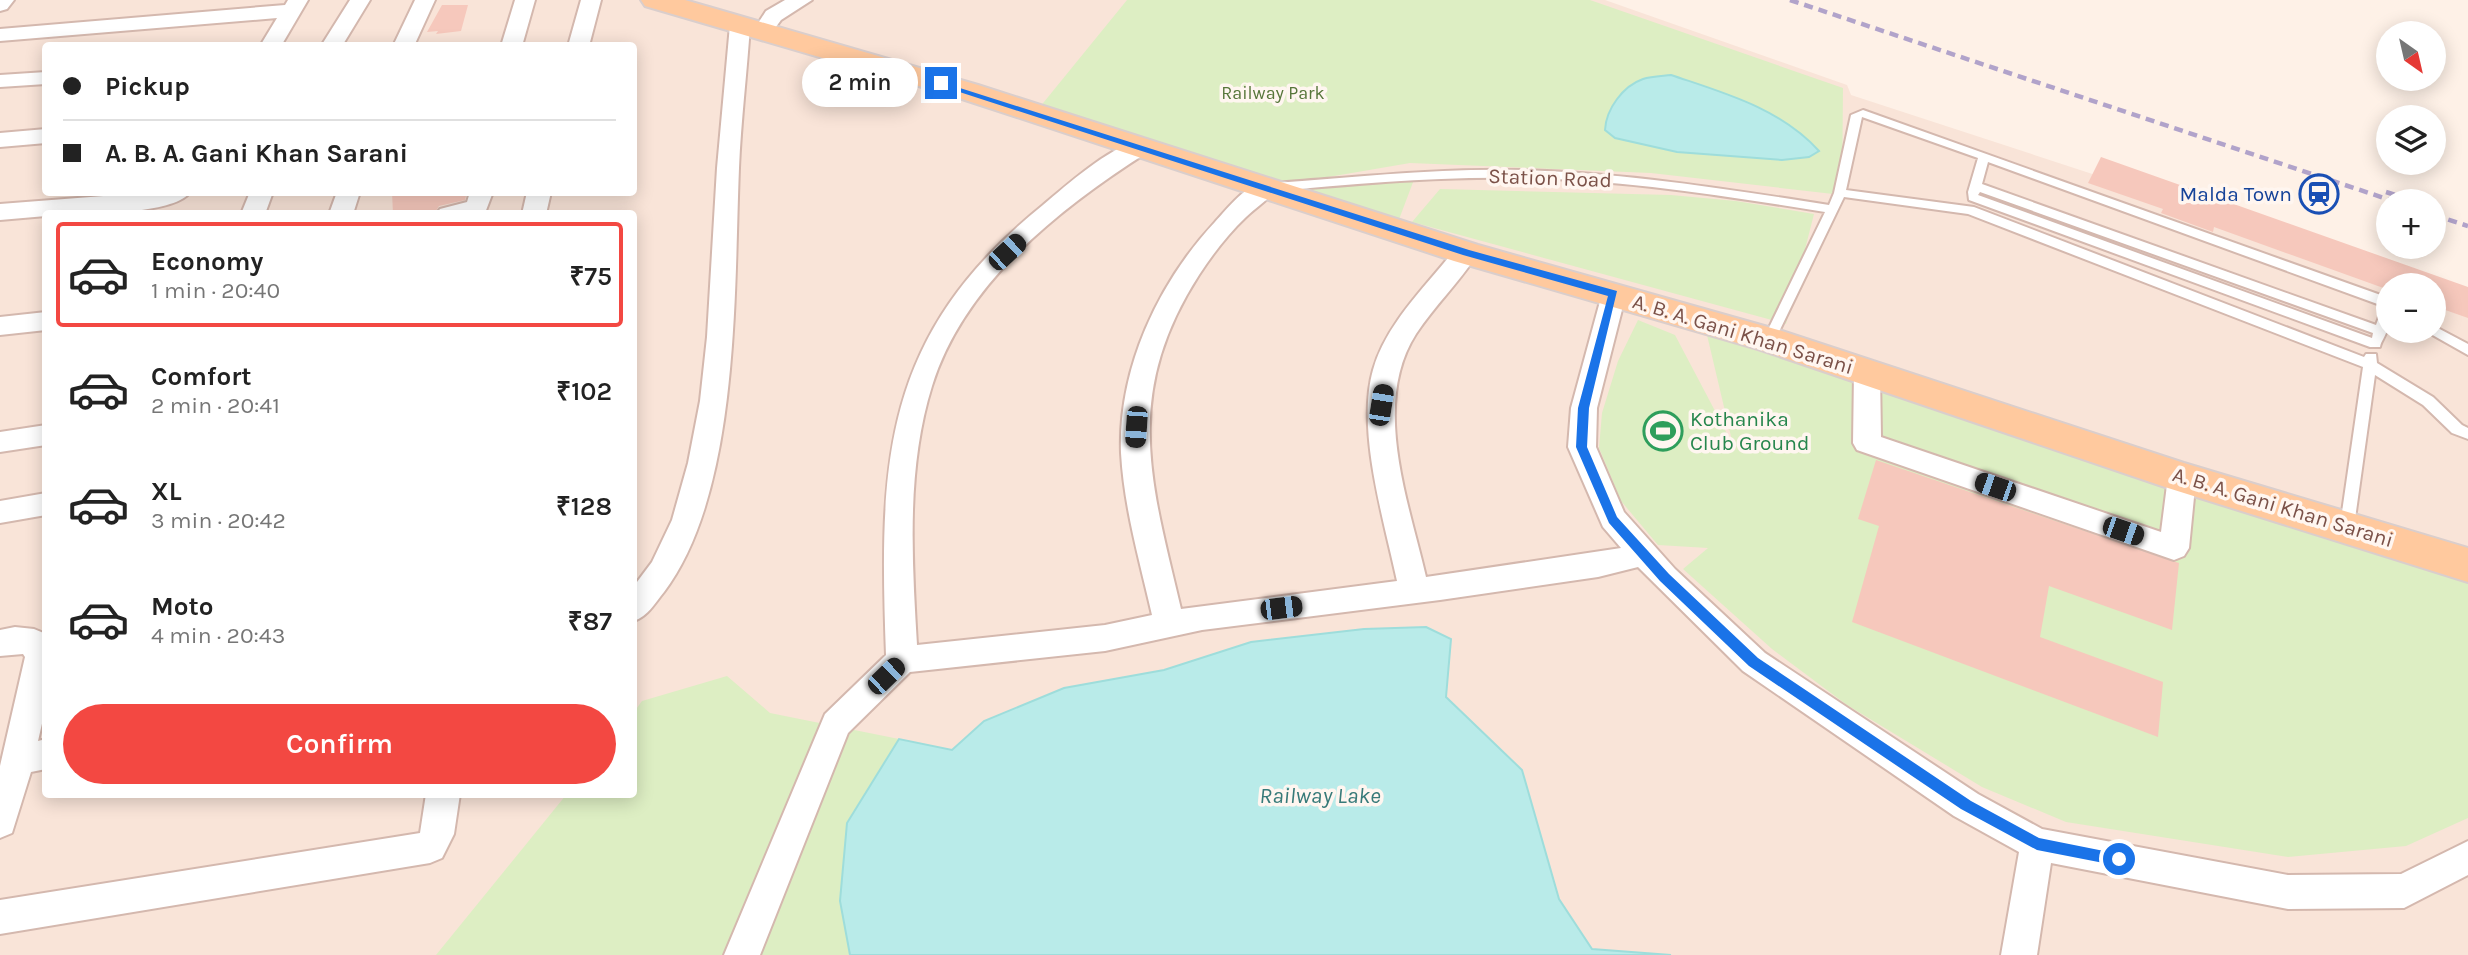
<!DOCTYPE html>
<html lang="en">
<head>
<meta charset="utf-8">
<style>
  :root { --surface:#fff; --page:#f2f2f2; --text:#222; --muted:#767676; --line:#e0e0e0; --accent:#f34842 }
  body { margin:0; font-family:Karla,sans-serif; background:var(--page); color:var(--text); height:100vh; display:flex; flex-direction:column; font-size:26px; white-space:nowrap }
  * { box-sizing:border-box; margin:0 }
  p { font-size:23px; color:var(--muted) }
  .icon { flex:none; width:38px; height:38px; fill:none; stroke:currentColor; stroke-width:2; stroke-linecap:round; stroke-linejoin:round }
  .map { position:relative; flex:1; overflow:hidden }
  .panel { position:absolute; left:42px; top:210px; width:595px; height:588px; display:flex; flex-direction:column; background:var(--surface); border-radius:7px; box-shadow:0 4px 18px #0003 }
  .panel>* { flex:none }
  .top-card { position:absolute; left:42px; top:42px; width:595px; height:154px; border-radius:7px; box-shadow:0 4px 18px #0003; display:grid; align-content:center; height:154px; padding:0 21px; background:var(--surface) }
  .needle { width:46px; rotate:146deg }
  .controls { position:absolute; left:2376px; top:21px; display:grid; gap:14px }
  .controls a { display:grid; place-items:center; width:70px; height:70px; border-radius:50%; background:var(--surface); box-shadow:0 4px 18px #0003; font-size:35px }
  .end { position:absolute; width:32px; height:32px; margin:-16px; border:9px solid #1a73e8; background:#fff; box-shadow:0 0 0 4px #fff }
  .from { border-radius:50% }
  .bubble { position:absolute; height:49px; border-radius:24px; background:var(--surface); box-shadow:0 4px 18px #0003; font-size:23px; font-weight:600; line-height:49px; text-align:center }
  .car { position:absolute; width:21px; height:42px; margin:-21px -10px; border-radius:9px; box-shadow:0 0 5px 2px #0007; background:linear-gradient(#222 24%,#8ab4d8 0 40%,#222 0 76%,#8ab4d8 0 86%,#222 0) }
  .top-card b { display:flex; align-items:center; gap:24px; height:66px; font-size:26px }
  .top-card b+b { border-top:2px solid var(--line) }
  .top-card i { width:18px; height:18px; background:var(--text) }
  ul { padding:12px 0 0; list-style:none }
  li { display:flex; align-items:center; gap:21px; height:105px; margin:0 14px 10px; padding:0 7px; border:4px solid transparent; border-radius:7px }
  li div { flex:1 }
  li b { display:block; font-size:26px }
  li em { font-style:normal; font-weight:600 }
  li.on { border-color:var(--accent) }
  li>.icon { width:63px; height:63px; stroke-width:1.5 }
  .cta { display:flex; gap:14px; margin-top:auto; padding:14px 21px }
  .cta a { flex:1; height:80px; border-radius:42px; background:var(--accent); color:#fff; font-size:28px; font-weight:600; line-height:80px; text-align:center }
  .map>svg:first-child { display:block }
  .residential { fill:#f9e4d8; fill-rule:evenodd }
  .green { fill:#ddeec3 }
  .water { fill:#b9ebe9; stroke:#9edddb; stroke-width:2 }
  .building { fill:#f6c8bc }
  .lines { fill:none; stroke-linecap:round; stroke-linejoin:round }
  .service-casing { stroke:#d4b8ae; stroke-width:4 }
  .minor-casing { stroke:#d4b8ae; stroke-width:4 }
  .primary-casing { stroke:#dacecc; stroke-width:4 }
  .service { fill:#fff; fill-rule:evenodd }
  .minor { fill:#fff; fill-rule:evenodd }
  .primary { fill:#ffc99e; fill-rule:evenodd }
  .rail { stroke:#b1a3ca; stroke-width:4.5; stroke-dasharray:9 6; stroke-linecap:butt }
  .route { fill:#1a73e8 }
  .labels { text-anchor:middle; stroke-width:7; stroke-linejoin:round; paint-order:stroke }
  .far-park-label { font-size:18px; fill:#57763a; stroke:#fff6f0 }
  .street-label { font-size:21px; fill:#7b5148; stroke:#fff6f0 }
  .transit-label { font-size:21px; fill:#164399; stroke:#fff6f0; text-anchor:end }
  .leisure-label { font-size:21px; fill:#27864d; stroke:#fff6f0; text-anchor:start }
  .water-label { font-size:23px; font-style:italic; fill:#377a79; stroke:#fff6f0 }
</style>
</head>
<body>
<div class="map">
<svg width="2468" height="955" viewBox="0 0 2468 955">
  <rect width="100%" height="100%" fill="#fef1e7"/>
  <path class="residential" d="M0 0H1605L1847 85 1851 95 2432 285H2389V331H2434V286L2468 297V955H0ZM46 46H634V192H46ZM46 214H634V794H46Z"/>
  <path class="green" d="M1127 0H1590L1843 88 1842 195 1651 173 1410 163 1276 186 1415 177 1395 230 1035 113Z
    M1440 189 1671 195 1736 201 1814 214 1786 324 1412 222Z
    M1638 320 1675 335 1733 445 1707 335 2468 576V818L2406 846 2288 857 2066 822 1982 787 1847 705 1772 649 1683 569 1708 548 1658 545 1621 501 1599 448 1602 413 1618 361Z
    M727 676 770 713 899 739 847 823 840 901 850 955H436L566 795 634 794V712L642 701Z"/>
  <path class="water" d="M1671 75C1724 93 1780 108 1819 151L1809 157 1782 160 1677 152 1615 138 1605 130C1606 109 1623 86 1643 79 1651 76 1662 76 1671 75Z
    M1426 627 1451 639 1446 697 1522 770 1559 899 1592 949 1671 955H850L840 901 847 823 899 739 952 750 984 721 1064 688 1164 670 1251 642 1364 629Z"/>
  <path class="building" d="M442 5H468L461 31 436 34 438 31 427 32Z
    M2101 157 2468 287V318L2434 306V285H2389V290L2214 227 2213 232 2161 213 2163 209 2088 183Z
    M392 192H467L465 200 439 206 434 214H393Z
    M1876 460 2179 563 2172 630 2049 586 2040 637 2163 682 2158 737 1852 622 1879 526 1858 519Z"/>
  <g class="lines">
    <g class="service-casing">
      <path id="service" d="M1863 110 2389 298C2389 308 2390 318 2388 327 2386 336 2381 341 2380 347H2370L1969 200 1968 192 1978 158 1862 117 1846 190 1974 207 2364 357 2366 354H2376L2377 363 2433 397 2462 425 2468 428V439L2452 433 2423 405 2375 375 2354 526 2352 530H2342L2340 526 2363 367 1968 214 1844 197 1775 340 1769 345 1763 340 1825 212C1725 196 1625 180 1524 178 1440 176 1357 184 1274 191L1268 187 1274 183C1357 177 1440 168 1523 170 1625 173 1727 189 1829 205L1834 193 1851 115ZM1988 162 2383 306 2376 325 1982 184ZM1980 192 2373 333 2372 338 1978 195Z
        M2434 326 2468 344V355L2429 333 2428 331H2434Z"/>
    </g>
    <g class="minor-casing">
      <path id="minor" d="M0 0H14L7 9 0 11Z
        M288 0H308L281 46H260L277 18 0 41V29L285 5Z
        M350 0H370L342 46H321Z
        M415 0H435L414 46H393Z
        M515 0H535L522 46H501Z
        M581 0H601L589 46H568Z
        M785 0H812L781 20 770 35H756L753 31 766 11Z
        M740 19 747 21 750 25C747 73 741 120 739 168 734 291 740 491 664 592 654 604 648 616 634 621V586L652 562 672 520 688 463 700 401 707 337 717 168 730 25 733 21Z
        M46 72V84L0 87V75Z
        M46 129V143L0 147V133Z
        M1140 140 1148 142 1151 147 1148 152C1061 207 964 283 932 386 906 469 912 559 917 645L1105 625 1152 615C1140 562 1124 508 1121 453 1118 369 1158 283 1215 222 1229 207 1251 177 1273 183L1277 188C1269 200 1256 207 1246 217 1228 234 1212 255 1199 275 1122 395 1151 482 1181 609L1397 581C1384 520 1356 430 1373 370 1386 323 1428 284 1457 247L1466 245 1475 247 1478 253C1460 282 1435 305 1416 334 1371 404 1409 503 1426 577L1621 548 1603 527 1568 447 1571 408 1602 294 1605 288 1614 285 1623 288 1626 294 1597 408 1596 447 1624 512 1675 569 1765 653 1978 794 2042 829 2288 875 2401 874 2468 841V875L2404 908 2288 909 2051 863 2037 955H2001L2019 852 1954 816 1743 671 1638 567 1598 577 1440 600 1202 630 1105 651 910 672 848 733 760 955H724L825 714 886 655C879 462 881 336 1043 205 1068 184 1108 148 1140 140Z
        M155 192H190C175 216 73 214 46 214V216L0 220V204Z
        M250 192H273L265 214H241Z
        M337 192H360L353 214H329Z
        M470 192H493L485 213 436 214 440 209 467 202Z
        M527 192H551L546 214H522Z
        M46 312V330L0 335V317Z
        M1867 362 1876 365 1880 372 1881 437 2161 532 2168 477 2172 469 2182 466 2192 469 2196 477 2189 548 2184 556 2174 560 1857 450 1853 443 1854 372 1858 365Z
        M46 425V445L0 452V432Z
        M46 493V515L0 523V501Z
        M15 627 34 629 46 634V706L38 741 46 739V769L31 772 12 833 0 838V766L25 657 23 654 0 656V630Z
        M426 794H460L454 834 442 858 430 863 0 934V900L420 833Z"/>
    </g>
    <g class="primary-casing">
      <path id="primary" d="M641 0H685L978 85 1478 245 1782 331 2184 463 2468 548V582L2168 488 1758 349 1454 261 956 97 645 6Z"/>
    </g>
    <use href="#service" class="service"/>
    <use href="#minor" class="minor"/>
    <use href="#primary" class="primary"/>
    <path class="rail" d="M1790 0 2393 201
      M2386 192 2414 201
      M2434 215 2468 226"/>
  </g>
  <path class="route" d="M938 81 1469 250 1617 291 1589 408 1587 447 1617 517 1669 574 1758 658 1971 801 2039 838 2124 855V864L2119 866 2037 850 1961 809 1749 666 1660 581 1609 523 1576 447 1578 408 1608 296 1463 255 938 85Z"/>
  <defs>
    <g id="station-ring" transform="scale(2.0125)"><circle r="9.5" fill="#fff6f0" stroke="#1a4fb4" stroke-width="1.5"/><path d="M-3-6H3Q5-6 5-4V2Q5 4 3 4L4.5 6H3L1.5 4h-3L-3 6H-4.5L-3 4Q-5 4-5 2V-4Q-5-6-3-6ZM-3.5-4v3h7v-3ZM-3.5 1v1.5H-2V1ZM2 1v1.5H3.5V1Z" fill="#1a4fb4"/></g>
    <g id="stadium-ring" transform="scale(2.0125)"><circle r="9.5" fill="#fff6f0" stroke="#2e9e5b" stroke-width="1.5"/><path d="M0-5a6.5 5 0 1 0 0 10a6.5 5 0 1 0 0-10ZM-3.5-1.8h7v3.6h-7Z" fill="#2e9e5b"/></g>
  </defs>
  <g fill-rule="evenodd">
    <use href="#station-ring" x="2319" y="194"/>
    <use href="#stadium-ring" x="1663" y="431"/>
  </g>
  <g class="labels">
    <g class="far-park-label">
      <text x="1273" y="99">Railway Park</text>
    </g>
    <g class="street-label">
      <text transform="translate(1550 178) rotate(2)" y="7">Station Road</text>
      <text transform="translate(1743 334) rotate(17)" y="7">A. B. A. Gani Khan Sarani</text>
      <text transform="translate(2283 507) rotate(17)" y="7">A. B. A. Gani Khan Sarani</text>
    </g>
    <g class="transit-label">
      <text x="2292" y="201">Malda Town</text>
    </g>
    <g class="leisure-label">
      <text x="1690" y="426">Kothanika<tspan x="1690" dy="24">Club Ground</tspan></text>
    </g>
    <g class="water-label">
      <text x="1320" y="803">Railway Lake</text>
    </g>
  </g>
</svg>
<div class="controls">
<a><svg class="needle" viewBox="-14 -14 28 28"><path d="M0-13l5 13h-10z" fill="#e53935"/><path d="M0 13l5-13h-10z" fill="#767676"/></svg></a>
<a><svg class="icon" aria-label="layers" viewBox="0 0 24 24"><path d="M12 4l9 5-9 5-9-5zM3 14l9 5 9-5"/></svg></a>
<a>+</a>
<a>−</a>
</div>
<i class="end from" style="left:2119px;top:859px"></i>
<i class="end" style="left:941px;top:83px"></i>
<div class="bubble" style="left:802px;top:58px;width:116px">2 min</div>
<i class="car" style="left:1007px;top:252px;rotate:47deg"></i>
<i class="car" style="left:1381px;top:405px;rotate:9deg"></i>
<i class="car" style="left:1136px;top:427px;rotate:184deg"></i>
<i class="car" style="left:1995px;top:487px;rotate:289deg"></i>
<i class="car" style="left:2123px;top:531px;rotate:109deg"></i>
<i class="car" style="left:1281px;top:608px;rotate:83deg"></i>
<i class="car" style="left:886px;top:676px;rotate:46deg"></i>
<div class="top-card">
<b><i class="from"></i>Pickup</b>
<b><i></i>A. B. A. Gani Khan Sarani</b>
</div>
<section class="panel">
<ul>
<li class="on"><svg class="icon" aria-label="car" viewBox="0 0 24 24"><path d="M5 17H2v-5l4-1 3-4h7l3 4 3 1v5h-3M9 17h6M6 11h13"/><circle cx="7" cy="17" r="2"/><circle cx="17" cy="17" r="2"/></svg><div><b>Economy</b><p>1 min · 20:40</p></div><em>₹75</em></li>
<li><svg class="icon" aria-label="car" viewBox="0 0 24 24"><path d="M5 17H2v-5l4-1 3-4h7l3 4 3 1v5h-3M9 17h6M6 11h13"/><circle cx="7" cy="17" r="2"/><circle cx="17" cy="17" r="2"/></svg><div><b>Comfort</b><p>2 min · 20:41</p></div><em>₹102</em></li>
<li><svg class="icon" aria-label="car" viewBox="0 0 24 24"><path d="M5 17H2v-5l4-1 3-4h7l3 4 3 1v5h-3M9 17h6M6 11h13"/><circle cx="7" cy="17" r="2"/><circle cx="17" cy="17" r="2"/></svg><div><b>XL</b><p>3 min · 20:42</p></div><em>₹128</em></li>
<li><svg class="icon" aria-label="car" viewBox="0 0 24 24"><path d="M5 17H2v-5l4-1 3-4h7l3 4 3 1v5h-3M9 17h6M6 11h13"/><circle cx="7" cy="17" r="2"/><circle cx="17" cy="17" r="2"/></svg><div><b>Moto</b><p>4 min · 20:43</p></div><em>₹87</em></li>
</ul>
<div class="cta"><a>Confirm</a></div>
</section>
</div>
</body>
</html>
